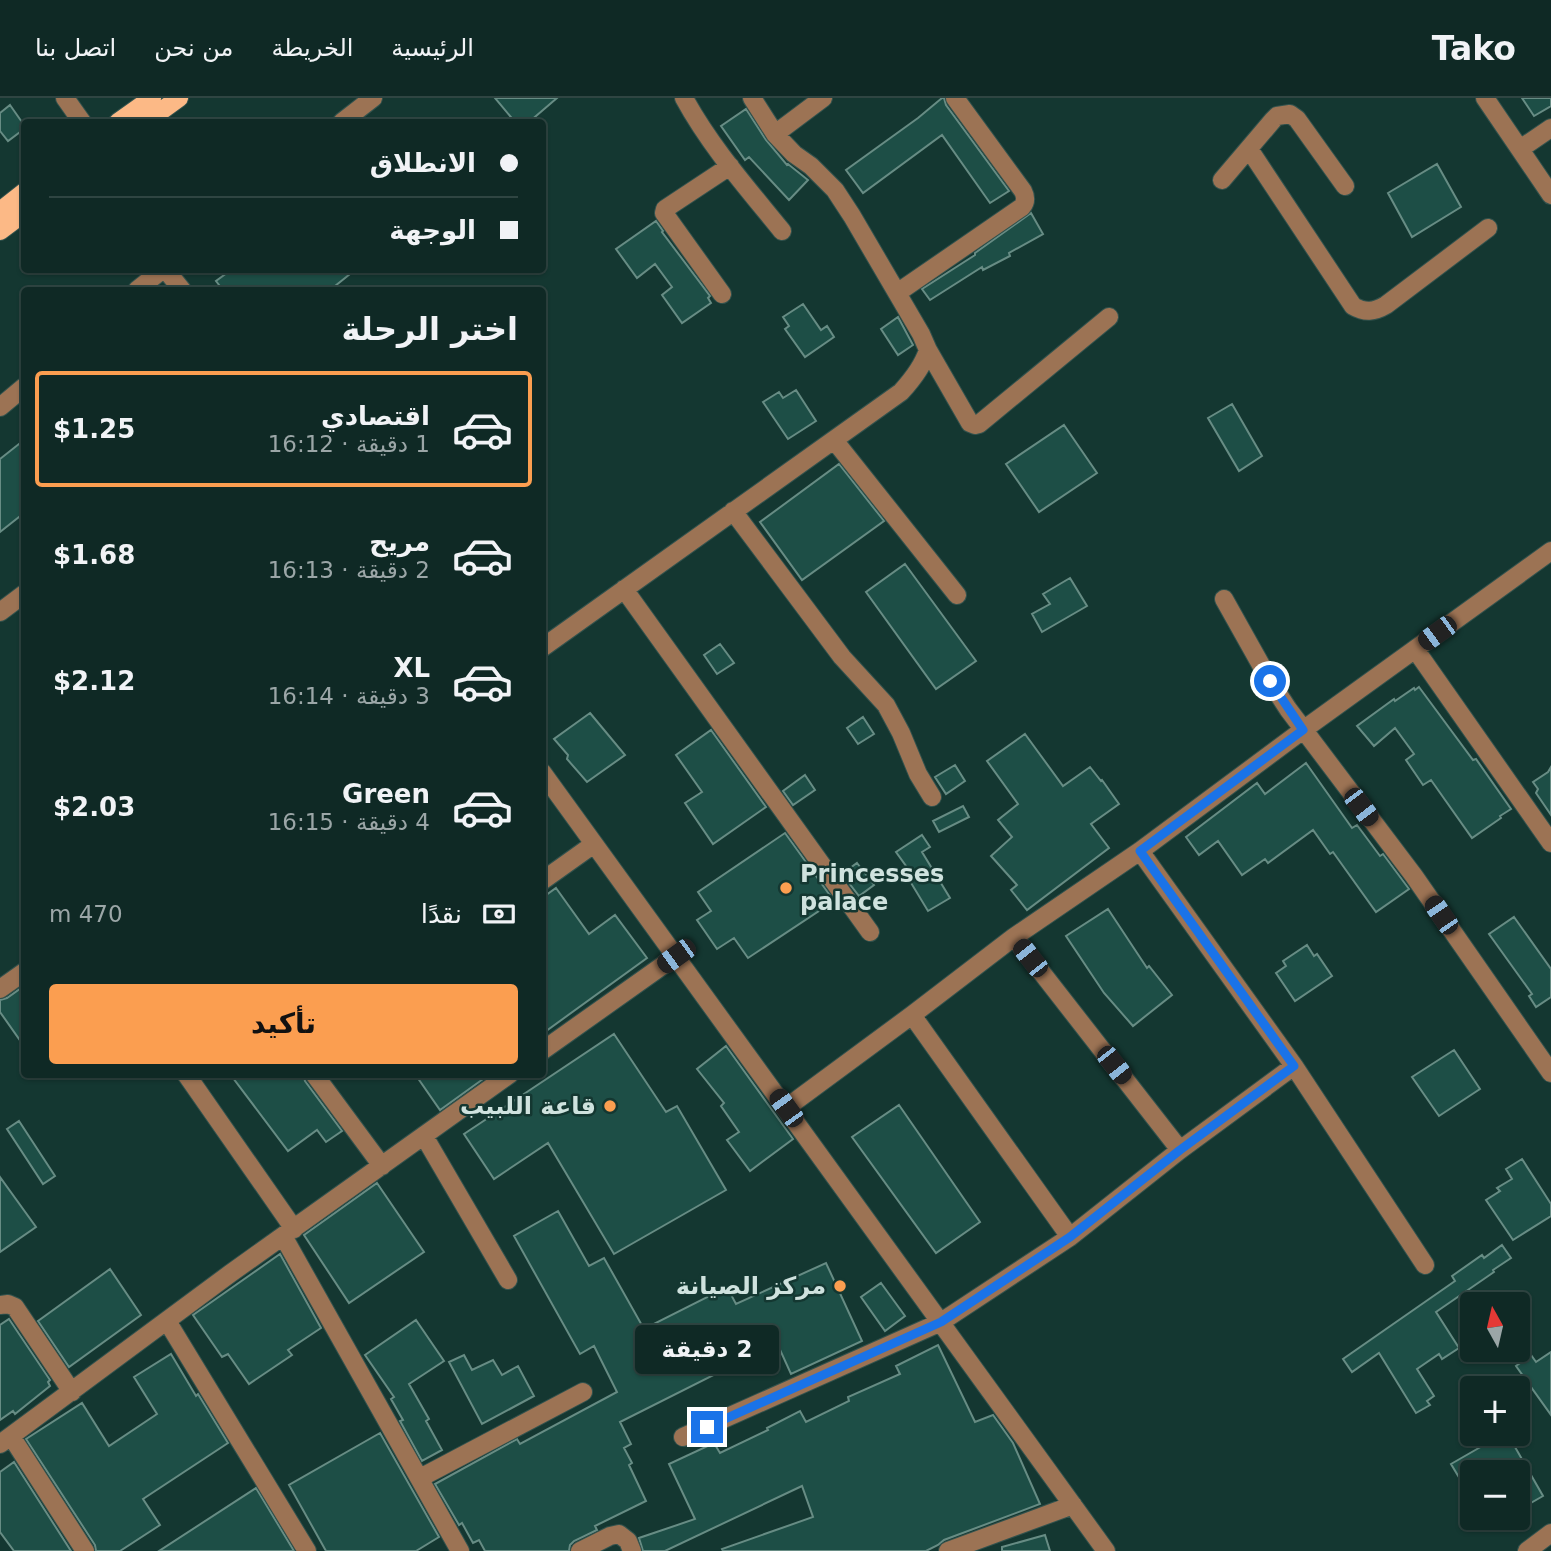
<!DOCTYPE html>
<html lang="ar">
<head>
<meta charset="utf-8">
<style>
  :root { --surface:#0f2925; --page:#1d3532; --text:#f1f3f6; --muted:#9ba6a7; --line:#2f4542; --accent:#fb9e50 }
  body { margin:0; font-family:"DejaVu Sans","Noto Sans Arabic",sans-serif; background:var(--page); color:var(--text); direction:rtl; height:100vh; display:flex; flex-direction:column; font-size:26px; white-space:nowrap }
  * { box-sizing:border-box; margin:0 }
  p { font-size:23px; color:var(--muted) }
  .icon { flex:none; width:38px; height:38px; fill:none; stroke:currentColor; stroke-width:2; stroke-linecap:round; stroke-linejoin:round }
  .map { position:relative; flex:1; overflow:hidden; direction:ltr }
  .details { position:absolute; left:21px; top:189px; width:525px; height:791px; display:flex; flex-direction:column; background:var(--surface); border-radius:7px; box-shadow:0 2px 5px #0004,0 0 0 2px var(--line); direction:rtl }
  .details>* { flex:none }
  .banner { position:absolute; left:21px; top:21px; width:525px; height:154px; border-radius:7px; box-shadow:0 2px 5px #0004,0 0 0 2px var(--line); direction:rtl; display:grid; align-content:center; height:154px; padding:0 28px; background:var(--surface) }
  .needle { width:46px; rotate:352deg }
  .controls { position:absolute; left:1460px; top:1194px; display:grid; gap:14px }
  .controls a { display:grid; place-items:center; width:70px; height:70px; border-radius:7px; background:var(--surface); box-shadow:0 2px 5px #0004,0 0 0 2px var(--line); font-size:35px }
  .end { position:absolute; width:32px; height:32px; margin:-16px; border:9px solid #1a73e8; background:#fff; box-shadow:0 0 0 4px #fff }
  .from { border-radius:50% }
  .bubble { position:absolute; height:49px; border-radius:7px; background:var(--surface); box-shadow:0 2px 5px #0004,0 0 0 2px var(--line); font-size:23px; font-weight:600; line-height:49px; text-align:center; direction:rtl }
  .car { position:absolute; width:21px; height:42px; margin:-21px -10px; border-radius:9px; box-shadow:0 0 5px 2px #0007; background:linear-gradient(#222 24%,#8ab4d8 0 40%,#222 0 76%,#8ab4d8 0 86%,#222 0) }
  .banner b { display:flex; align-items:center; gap:24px; height:66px; font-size:26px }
  .banner b+b { border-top:2px solid var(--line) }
  .banner i { width:18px; height:18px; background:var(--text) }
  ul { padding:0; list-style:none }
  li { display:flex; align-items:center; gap:21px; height:116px; margin:0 14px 10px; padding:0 14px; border:4px solid transparent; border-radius:7px }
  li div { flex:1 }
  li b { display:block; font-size:26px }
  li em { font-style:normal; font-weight:600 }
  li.active { border-color:var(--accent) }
  li>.icon { width:63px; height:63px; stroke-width:1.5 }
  h2 { padding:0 28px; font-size:32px; line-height:84px }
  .pay { display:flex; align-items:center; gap:18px; height:77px; padding:0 28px; font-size:26px }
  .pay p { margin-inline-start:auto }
  .button { display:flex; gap:14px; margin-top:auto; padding:14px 28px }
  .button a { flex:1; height:80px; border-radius:7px; background:var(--accent); color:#111; font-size:28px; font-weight:600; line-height:80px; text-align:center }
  header { display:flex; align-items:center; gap:42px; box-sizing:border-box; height:98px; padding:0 35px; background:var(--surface); border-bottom:2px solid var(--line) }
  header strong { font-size:33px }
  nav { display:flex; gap:38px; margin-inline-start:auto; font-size:24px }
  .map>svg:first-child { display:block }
  .building { fill:#1d4e46; stroke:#678c84; stroke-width:2 }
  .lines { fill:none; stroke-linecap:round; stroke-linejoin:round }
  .minor-casing { stroke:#32524d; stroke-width:20 }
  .major-casing { stroke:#32524d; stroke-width:20 }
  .minor { stroke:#9c7354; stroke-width:18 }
  .major { stroke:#fcb986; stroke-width:18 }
  .route { stroke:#1a73e8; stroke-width:9 }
  .poi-dot { fill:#fb9e50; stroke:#143731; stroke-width:2.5 }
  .labels { text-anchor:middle; stroke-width:5; stroke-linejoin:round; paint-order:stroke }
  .poi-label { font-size:24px; font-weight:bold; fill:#cfe2de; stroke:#143731; text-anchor:end }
</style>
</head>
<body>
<header>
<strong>Tako</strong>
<nav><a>الرئيسية</a><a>الخريطة</a><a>من نحن</a><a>اتصل بنا</a></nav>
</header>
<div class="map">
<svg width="1551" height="1453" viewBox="0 0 1551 1453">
  <rect width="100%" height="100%" fill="#143731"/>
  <path class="building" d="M495 0H557L529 24H515Z
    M942 0H944L946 7 1009 93 990 105 942 37 863 95 846 72 918 20Z
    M1522 0H1551V8L1534 18Z
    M10 7 24 27V31L8 43 0 33V15Z
    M746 11 766 42 787 67 788 66 808 82 789 102 749 59 745 62 721 28Z
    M1437 66 1461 109 1412 139 1388 95Z
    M1031 115 1043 136 1009 155 1010 158 983 172 982 169 930 202 922 191 975 157V155Z
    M656 123 663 133 662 134 710 198 708 200 711 205 682 225 662 197 672 189 655 166 637 180 616 151Z
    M231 172H355L330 192H223L216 183Z
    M803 206 821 232 827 228 834 239 805 259 785 231 789 228 783 219Z
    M898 219 913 247 898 257 881 231Z
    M796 292 816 323 788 341 763 304 779 294 783 300Z
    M1232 306 1262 358 1239 373 1208 320Z
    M1064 327 1097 375 1039 414 1006 366Z
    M24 342V415L0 434V361Z
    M839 366 884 423 802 482 760 424Z
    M905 466 976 563 936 591 866 494Z
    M1070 480 1087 508 1042 534 1032 516 1050 506 1043 496Z
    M720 546 734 565 717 576 704 557Z
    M1419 589 1473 662 1476 661 1511 711 1500 718 1501 720 1472 740 1431 682 1423 687 1406 662 1414 656 1395 630 1374 648 1357 628 1394 601 1395 603 1414 590 1415 592Z
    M590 615 625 657 587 684 567 661 568 657 554 641Z
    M863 619 874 636 858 646 847 630Z
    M711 632 766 709 713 746 685 705 702 694 676 657Z
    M1025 636 1063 688 1090 669 1101 683 1102 682 1119 706 1091 726 1109 750 1027 812 1011 792 1017 787 991 758 1012 739 998 722 1018 706 987 663Z
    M1306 665 1352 730 1357 727 1380 758 1383 756 1409 791 1376 814 1333 754 1330 756 1313 732 1268 765 1265 761 1242 777 1218 743 1199 757 1186 739 1257 685 1265 696Z
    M955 667 965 683 946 696 935 679Z
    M1551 669V717L1536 695 1538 691 1533 684 1548 674Z
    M805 677 815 692 793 707 783 693Z
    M963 708 969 719 939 734 933 723Z
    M785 735 834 803 748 860 734 840 717 851 697 822 711 813 698 794Z
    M922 737 930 749 922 754 950 800 928 813 902 770 906 768 896 754Z
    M857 765 874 787 859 798 842 776Z
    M556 790 589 836 615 817 647 860 542 936V800Z
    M1108 811 1147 870 1149 868 1172 897 1133 928 1104 895 1066 838Z
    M1514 819 1551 871V899L1536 909 1529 898 1532 896 1489 836Z
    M1307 847 1314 858 1317 856 1332 878 1295 903 1276 875 1286 868 1283 863Z
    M24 888V948L0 914V902L7 900Z
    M614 936 666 1014 677 1008 726 1092 614 1156 548 1045 494 1081 464 1036Z
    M726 948 793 1041 750 1073 727 1042 739 1034 721 1008 724 1005 697 971Z
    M1454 952 1480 991 1439 1018 1412 979Z
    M230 976H303L305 983 342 1033 326 1044 317 1032 288 1053Z
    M415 976H490L440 1012Z
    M899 1007 980 1124 936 1155 852 1039Z
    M19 1023 55 1078 43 1086 7 1031Z
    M1522 1061 1551 1106V1118L1513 1142 1486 1102 1500 1093 1497 1090 1512 1081 1506 1071Z
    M0 1079 36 1129 0 1154Z
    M377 1085 424 1154 349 1205 304 1137Z
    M558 1113 589 1168 604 1160 644 1231 727 1189 736 1206 826 1165 862 1243 791 1276 777 1245 620 1324 631 1346 624 1350 632 1365 629 1367 646 1403 595 1428 597 1432 574 1443 570 1447 569 1453H485L479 1442 473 1445 462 1425 459 1427 435 1386 517 1341 520 1346 617 1294 594 1248 580 1256 514 1138Z
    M1502 1147 1511 1160 1493 1172 1494 1174 1436 1214 1459 1250 1442 1261 1439 1256 1417 1271 1434 1298 1427 1303 1430 1307 1416 1315 1379 1255 1352 1274 1343 1261 1455 1183 1452 1178 1482 1157 1484 1160Z
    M280 1156 321 1230 288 1252 292 1257 249 1286 228 1256 222 1259 193 1217Z
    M110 1171 141 1217 69 1269 38 1223Z
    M881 1185 905 1218 885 1233 861 1199Z
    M9 1221 50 1282 48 1284 50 1288 15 1316 13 1313 0 1322V1227Z
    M416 1222 444 1263 409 1286 429 1321 426 1323 442 1352 422 1363 400 1323 403 1322 391 1301 394 1299 365 1257Z
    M938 1247 975 1324 993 1317 1013 1345 1040 1406 944 1442 938 1447 926 1453H723L722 1451 813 1419 802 1388 665 1453H643L639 1440 695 1421 669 1366 714 1345 720 1355 768 1332 767 1330 800 1313 806 1324 849 1303 848 1299 900 1276 896 1268Z
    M1551 1254V1317L1516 1268 1531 1257 1536 1264Z
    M171 1256 196 1298 198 1296 228 1345 143 1401 160 1427 120 1453H96L95 1447 26 1341 82 1305 109 1348 157 1316 134 1279Z
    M464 1257 472 1272 493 1262 502 1277 518 1268 534 1298 482 1326 449 1264Z
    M380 1335 439 1439 416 1453H326L289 1387Z
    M1505 1335H1507L1543 1398 1517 1413V1374H1472V1401L1451 1366Z
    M14 1364 71 1453H14L0 1434V1374Z
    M256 1390 294 1453H159Z
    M1045 1437 1050 1453H1002V1449Z"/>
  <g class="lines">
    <g class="minor-casing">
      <path id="minor" d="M65 0 82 24
        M684 0C710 48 748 91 782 133
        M1485 0 1551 97
        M342 24 373 0
        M775 36 823 0
        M1249 51 1353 208C1365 215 1374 214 1386 207L1488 130
        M1520 51 1551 30
        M1222 82 1273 22 1277 18 1290 16 1297 21 1345 88
        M166 172 182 192
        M137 192 162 172
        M897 195 1022 109C1026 104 1026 99 1023 93L955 0
        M722 196 664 115 665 111 730 68
        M928 252 970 325 975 327 979 326 1109 219
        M0 309 24 289
        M834 342 957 497
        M733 413 842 559 886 607 901 635 918 676 932 699
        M624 491 870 834
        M1224 501 1270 583 1288 611 1414 778 1551 975
        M0 514 24 496
        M542 550 901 294C912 282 923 268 928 252L921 236 852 118 835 92 811 68 794 56 775 36 752 0
        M1415 551 1551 745
        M542 674 1106 1453
        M1140 753 1294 968 1425 1167
        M542 783 594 746
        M1014 839 1180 1052
        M0 891 24 874
        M912 917 1070 1139
        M542 953 676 858
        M186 976 294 1131
        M314 976 382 1068
        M786 1010 912 917 1014 839 1140 753 1303 632 1551 453
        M424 1038 508 1182
        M283 1138 460 1453
        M0 1207 8 1206 15 1209 72 1294
        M167 1223 307 1453
        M11 1338 85 1453
        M683 1339 941 1224 1070 1139 1180 1052 1294 968
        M0 1346 231 1175 510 976
        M420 1380 583 1294
        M580 1453 610 1438 619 1436 628 1443 632 1453
        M948 1453 1073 1407
        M1527 1453 1551 1435"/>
    </g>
    <g class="major-casing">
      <path id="major" d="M118 24 152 0
        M146 24 179 0
        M0 113 24 94
        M0 133 24 115"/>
    </g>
    <use href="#minor" class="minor"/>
    <use href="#major" class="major"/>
  </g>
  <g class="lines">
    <path class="route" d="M707 1329 941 1224 1070 1139 1180 1052 1294 968 1140 753 1303 632 1270 583"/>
  </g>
  <g class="poi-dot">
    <circle cx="786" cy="790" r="7"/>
    <circle cx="610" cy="1008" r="7"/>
    <circle cx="840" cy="1188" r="7"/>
  </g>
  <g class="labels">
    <g class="poi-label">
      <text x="800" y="784" text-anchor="start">Princesses<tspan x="800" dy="28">palace</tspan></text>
      <text x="596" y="1016">قاعة اللبيب</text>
      <text x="826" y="1196">مركز الصيانة</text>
    </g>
  </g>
</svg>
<div class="controls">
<a><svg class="needle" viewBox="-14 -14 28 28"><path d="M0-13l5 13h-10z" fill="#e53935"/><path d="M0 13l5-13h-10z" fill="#9ba6a7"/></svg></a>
<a>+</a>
<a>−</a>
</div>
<i class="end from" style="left:1270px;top:583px"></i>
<i class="end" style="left:707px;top:1329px"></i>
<div class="bubble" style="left:635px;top:1227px;width:144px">2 دقيقة</div>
<i class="car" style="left:1437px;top:535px;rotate:234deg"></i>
<i class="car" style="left:1361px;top:709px;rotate:143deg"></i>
<i class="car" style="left:1441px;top:817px;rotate:326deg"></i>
<i class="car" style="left:676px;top:858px;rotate:234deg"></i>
<i class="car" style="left:1030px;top:860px;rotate:322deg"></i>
<i class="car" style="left:1114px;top:967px;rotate:142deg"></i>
<i class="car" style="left:786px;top:1010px;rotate:324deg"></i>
<div class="banner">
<b><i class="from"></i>الانطلاق</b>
<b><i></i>الوجهة</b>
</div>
<section class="details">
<h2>اختر الرحلة</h2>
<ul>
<li class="active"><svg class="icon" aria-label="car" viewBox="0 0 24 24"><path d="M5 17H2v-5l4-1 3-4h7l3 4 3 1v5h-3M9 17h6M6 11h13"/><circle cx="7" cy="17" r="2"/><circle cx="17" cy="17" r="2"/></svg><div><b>اقتصادي</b><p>1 دقيقة · 16:12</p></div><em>$1.25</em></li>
<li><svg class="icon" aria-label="car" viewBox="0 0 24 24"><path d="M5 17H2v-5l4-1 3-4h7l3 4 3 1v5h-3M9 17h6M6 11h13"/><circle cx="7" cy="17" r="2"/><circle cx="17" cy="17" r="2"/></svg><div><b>مريح</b><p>2 دقيقة · 16:13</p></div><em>$1.68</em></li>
<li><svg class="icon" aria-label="car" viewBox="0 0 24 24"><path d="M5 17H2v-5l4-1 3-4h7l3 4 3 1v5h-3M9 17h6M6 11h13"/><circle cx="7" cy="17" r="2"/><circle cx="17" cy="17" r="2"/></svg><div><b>XL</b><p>3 دقيقة · 16:14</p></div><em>$2.12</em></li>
<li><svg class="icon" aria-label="car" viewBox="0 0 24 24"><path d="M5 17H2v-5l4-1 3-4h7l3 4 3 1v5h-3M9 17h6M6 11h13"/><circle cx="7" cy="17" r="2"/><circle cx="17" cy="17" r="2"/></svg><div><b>Green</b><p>4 دقيقة · 16:15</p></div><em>$2.03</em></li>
</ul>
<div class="pay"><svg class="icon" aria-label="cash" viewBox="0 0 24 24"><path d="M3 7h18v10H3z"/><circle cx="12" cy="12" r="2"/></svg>نقدًا<p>470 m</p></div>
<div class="button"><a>تأكيد</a></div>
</section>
</div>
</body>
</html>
